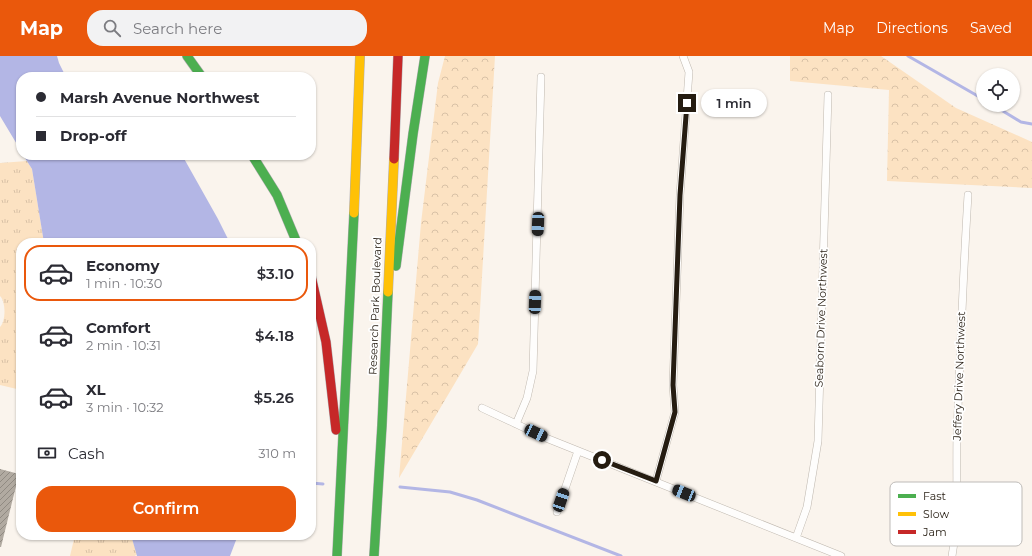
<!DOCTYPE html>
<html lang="en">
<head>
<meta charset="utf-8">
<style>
  :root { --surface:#fff; --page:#f2f2f3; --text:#2b2b33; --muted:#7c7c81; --line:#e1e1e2; --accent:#ea580c }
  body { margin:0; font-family:Montserrat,sans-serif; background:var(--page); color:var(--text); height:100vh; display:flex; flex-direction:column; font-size:15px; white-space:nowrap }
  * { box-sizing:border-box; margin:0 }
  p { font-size:13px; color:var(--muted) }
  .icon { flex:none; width:22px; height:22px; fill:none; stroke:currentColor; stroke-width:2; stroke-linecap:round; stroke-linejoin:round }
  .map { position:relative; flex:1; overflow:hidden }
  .panel { position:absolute; left:16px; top:182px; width:300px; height:302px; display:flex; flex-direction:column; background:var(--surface); border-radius:16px; box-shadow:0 1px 3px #0004 }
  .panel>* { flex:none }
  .banner { position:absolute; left:16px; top:16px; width:300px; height:88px; border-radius:16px; box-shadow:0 1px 3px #0004; display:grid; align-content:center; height:88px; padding:0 20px; background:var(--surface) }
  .tools { position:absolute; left:976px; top:12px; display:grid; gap:8px }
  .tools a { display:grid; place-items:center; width:44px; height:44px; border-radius:50%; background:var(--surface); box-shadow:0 1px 3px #0004; font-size:20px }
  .end { position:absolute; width:18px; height:18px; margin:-9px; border:5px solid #251c11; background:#fff; box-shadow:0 0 0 2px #fff }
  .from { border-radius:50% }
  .bubble { position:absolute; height:28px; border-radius:14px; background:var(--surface); box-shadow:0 1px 3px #0004; font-size:13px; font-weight:600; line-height:28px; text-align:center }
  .car { position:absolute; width:12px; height:24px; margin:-12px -6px; border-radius:5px; box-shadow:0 0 3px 1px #0007; background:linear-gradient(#222 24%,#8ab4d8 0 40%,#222 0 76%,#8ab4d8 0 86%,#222 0) }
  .banner b { display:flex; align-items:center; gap:14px; height:38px; font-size:15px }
  .banner b+b { border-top:1px solid var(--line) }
  .banner i { width:10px; height:10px; background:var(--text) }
  ul { padding:7px 0 0; list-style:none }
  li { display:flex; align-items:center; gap:12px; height:56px; margin:0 8px 6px; padding:0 12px; border:2px solid transparent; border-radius:16px }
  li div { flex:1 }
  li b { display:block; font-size:15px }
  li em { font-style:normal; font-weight:600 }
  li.on { border-color:var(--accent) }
  li>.icon { width:36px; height:36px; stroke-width:1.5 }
  .pay { display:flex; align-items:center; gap:10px; height:44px; padding:0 20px; font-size:15px }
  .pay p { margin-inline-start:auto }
  .primary-button { display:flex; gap:8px; margin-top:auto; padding:8px 20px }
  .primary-button a { flex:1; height:46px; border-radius:16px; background:var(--accent); color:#fff; font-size:16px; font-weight:600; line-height:46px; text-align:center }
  header { display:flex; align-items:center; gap:24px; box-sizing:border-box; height:56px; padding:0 20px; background:var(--accent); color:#fff }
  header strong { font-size:19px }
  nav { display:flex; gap:22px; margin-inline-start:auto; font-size:14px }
  .search { width:280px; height:36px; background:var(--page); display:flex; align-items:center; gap:10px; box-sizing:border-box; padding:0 14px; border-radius:16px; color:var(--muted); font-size:15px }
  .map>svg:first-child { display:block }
  .forest { fill:url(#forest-crowns) }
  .park { fill:url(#park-tufts) }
  .water { fill:#b3b6e5 }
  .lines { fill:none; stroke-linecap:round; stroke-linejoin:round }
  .stream { stroke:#b3b6e5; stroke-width:3 }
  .building { fill:url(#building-hatch) }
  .street-casing { stroke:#bfb8af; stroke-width:8 }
  .fast-casing { stroke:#afacb0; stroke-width:10 }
  .slow-casing { stroke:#afacb0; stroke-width:10 }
  .jam-casing { stroke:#afacb0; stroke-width:10 }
  .street { stroke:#fefdfc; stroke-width:7 }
  .fast { stroke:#4caf50; stroke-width:9 }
  .slow { stroke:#ffc107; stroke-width:9 }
  .jam { stroke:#c62828; stroke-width:9 }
  .route { stroke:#251c11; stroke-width:5 }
  .labels { text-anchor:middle; stroke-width:3.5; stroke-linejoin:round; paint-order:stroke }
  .street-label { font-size:11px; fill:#251c11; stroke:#fff }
  .key { fill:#fff; stroke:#bebbb8; stroke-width:1 }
  .key-label { font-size:11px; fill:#251c11 }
</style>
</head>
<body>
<header>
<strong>Map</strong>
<div class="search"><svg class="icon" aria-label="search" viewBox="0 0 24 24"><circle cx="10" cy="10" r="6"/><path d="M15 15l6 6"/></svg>Search here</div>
<nav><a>Map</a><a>Directions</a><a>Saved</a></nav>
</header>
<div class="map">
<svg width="1032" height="500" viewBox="0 0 1032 500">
  <defs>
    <pattern id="forest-crowns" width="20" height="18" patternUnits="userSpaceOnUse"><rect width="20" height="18" fill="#fce2c2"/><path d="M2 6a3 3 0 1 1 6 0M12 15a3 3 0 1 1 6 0" fill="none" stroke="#d8c1a6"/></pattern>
    <pattern id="park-tufts" width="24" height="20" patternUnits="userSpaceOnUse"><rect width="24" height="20" fill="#fce2c2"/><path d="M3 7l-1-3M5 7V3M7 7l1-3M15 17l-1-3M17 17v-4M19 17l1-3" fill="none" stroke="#d8c1a6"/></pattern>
    <pattern id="building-hatch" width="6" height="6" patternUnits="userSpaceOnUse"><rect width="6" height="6" fill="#b1aaa1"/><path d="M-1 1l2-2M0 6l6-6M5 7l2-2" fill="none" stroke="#908a82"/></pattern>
  </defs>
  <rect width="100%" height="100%" fill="#faf4ed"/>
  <path class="forest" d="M445 0H495L478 288 399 422 421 167 438 27Z
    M790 0H881L956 52 1032 86V132L887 125 889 34 790 25Z"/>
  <path class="park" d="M27 105 32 113 44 187H21V334L0 329V271C6 265 6 246 0 240V107Z
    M75 479H131L137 498 135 500H70Z"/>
  <path class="water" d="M0 0H57L59 7 66 21H21V95L0 60Z
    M23 99H182L218 163 230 187H44L32 113Z
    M131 479H238L230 500H137Z"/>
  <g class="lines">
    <path class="stream" d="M908 0 983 43
      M993 49 1021 66 1032 68
      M311 427 323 428
      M400 431 450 436 477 444 621 500"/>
  </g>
  <path class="building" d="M0 413 19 418 1 491H0Z"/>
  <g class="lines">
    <g class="street-casing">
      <path id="street" d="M482 352 546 382 841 500
        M516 368 527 342 533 315 541 21
        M656 425 675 356 673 329 680 139 689 16 683 0
        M557 456 578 395
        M796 482 807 451 818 385 828 39
        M952 500C959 460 956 419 957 379 960 299 963 219 968 139"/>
    </g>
    <g class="fast-casing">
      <path id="fast" d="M187 0 202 21
        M252 99 277 139 297 187
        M396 210 413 78 425 0
        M337 500 354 157
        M374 500 382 369 388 236"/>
    </g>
    <g class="slow-casing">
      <path id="slow" d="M354 157 360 0
        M388 236 394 103"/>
    </g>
    <g class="jam-casing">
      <path id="jam" d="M394 103 398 0
        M311 220 326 286 336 374"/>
    </g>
    <use href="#street" class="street"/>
    <use href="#fast" class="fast"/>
    <use href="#slow" class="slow"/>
    <use href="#jam" class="jam"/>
  </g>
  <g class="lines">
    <path class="route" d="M602 404 656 425 675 356 673 329 680 139 687 47"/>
  </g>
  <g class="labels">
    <g class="street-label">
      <text transform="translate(375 250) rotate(-88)" y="4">Research Park Boulevard</text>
      <text transform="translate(821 262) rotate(-88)" y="4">Seaborn Drive Northwest</text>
      <text transform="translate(959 320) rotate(-88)" y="4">Jeffery Drive Northwest</text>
    </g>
  </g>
  <rect x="890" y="426" width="132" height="64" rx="6" class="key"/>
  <rect x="898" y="438" width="18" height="4" fill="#4caf50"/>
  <rect x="898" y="456" width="18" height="4" fill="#ffc107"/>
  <rect x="898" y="474" width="18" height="4" fill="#c62828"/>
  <g class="key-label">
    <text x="923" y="444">Fast</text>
    <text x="923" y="462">Slow</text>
    <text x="923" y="480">Jam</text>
  </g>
</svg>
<div class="tools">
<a><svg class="icon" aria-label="locate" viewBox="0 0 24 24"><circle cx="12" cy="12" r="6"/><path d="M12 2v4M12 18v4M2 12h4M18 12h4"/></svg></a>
</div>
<i class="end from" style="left:602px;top:404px"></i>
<i class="end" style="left:687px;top:47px"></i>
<div class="bubble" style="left:701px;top:33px;width:66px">1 min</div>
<i class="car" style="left:538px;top:168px;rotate:182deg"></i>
<i class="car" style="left:535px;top:246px;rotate:2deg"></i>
<i class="car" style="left:536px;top:377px;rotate:115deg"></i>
<i class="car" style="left:684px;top:437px;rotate:292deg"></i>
<i class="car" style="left:561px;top:444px;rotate:19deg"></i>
<div class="banner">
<b><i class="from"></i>Marsh Avenue Northwest</b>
<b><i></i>Drop-off</b>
</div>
<section class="panel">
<ul>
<li class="on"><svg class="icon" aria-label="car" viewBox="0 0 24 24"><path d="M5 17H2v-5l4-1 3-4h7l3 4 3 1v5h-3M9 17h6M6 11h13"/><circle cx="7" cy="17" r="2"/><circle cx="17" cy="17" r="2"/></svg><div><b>Economy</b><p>1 min · 10:30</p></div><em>$3.10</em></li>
<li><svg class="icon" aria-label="car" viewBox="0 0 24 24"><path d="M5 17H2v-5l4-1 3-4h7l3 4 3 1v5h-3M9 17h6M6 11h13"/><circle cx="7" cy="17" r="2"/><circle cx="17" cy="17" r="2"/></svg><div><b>Comfort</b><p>2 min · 10:31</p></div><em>$4.18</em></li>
<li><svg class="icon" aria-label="car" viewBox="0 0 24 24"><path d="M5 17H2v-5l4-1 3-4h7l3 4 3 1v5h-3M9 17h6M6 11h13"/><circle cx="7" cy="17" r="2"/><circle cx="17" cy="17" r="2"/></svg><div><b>XL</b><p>3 min · 10:32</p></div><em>$5.26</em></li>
</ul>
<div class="pay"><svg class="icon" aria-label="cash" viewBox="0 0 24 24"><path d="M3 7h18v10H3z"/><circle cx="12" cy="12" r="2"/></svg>Cash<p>310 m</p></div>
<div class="primary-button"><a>Confirm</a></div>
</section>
</div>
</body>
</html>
